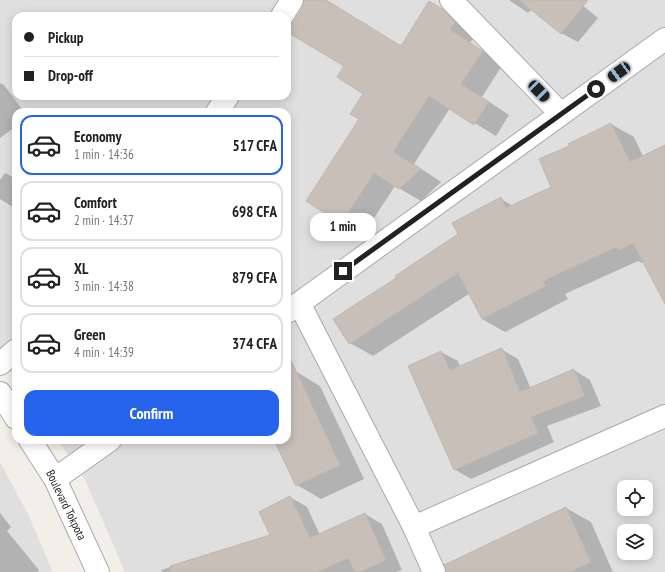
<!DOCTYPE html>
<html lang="en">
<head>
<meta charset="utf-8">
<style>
  :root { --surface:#fff; --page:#f2f2f2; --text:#222; --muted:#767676; --line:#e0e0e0; --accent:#2563eb }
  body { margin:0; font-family:"PT Sans Narrow",sans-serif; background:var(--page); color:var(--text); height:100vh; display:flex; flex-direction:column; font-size:15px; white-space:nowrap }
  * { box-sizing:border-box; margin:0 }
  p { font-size:13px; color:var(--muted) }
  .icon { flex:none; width:22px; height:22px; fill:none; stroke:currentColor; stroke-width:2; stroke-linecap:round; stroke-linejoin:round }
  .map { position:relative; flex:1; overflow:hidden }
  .sheet { position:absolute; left:12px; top:108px; width:279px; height:336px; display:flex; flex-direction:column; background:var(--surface); border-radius:12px; box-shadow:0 2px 10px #0003 }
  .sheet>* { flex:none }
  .banner { position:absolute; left:12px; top:12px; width:279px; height:88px; border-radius:12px; box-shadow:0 2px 10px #0003; display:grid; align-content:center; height:88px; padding:0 12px; background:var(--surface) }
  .tools { position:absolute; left:617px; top:480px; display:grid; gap:8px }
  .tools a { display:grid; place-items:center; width:36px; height:36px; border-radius:8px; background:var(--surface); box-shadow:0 2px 10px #0003; font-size:20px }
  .end { position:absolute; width:18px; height:18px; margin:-9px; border:5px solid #222; background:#fff; box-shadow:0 0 0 2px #fff }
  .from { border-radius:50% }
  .bubble { position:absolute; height:28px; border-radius:12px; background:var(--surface); box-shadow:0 2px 10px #0003; font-size:13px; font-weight:800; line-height:28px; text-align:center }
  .car { position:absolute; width:12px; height:24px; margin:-12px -6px; border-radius:5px; box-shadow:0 0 3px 1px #0007; background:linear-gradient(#222 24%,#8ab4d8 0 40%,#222 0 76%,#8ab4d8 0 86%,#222 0) }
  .banner b { display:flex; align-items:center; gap:14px; height:38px; font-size:15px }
  .banner b+b { border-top:1px solid var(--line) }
  .banner i { width:10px; height:10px; background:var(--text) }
  ul { padding:7px 0 0; list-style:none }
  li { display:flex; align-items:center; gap:12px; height:60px; margin:0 8px 6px; padding:0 4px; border:2px solid var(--line); border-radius:12px }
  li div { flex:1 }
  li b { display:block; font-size:15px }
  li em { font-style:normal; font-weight:800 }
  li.active { border-color:var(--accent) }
  li>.icon { width:36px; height:36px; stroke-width:1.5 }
  .action { display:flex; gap:8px; margin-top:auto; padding:8px 12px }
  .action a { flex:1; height:46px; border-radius:12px; background:var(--accent); color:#fff; font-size:16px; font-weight:800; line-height:46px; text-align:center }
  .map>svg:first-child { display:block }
  .residential { fill:#e0dfdf; fill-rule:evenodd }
  .shadow { fill:#0003 }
  .building { fill:#c7bfb8; stroke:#c4b6ab }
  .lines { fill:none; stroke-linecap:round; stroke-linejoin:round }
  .minor-casing { stroke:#a9a9a9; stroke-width:24 }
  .tertiary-casing { stroke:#a9a9a9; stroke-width:24 }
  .minor { stroke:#fff; stroke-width:22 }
  .tertiary { stroke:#fff; stroke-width:22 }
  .route { stroke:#222; stroke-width:5 }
  .labels { text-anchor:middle; stroke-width:3; stroke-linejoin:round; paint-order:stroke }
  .street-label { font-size:12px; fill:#222; stroke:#fff }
</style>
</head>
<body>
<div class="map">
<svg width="665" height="572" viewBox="0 0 665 572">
  <rect width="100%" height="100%" fill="#f2efe9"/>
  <path class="residential" d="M0 0H665V572H125L85 480 58 440H287V112H16V378L0 358ZM16 16H287V96H16ZM624 487H646V509H624ZM624 531H646V553H624Z
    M0 462 28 514 53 572H0Z"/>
  <path class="shadow" d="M305 0H326L401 46 429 2 450 14 476 35 470 43 503 64 482 97 509 115 496 136 450 108 414 164 441 182 421 201 395 186 363 235 308 201 360 119 364 94 345 66 287 31 293 23 304 7Z
    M509 0H576L598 18 578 42 561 33 532 9 528 13Z
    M0 83 4 85 24 112H16V126L0 138Z
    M611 124 634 137 648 167 665 186V301L644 262 642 263 638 261 565 294 568 299 505 332 482 319 470 293 373 356 350 343 397 278 459 234 501 199 513 206 553 188 570 146Z
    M5 173 16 179V209L0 199V180Z
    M501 349 518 359 531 389 574 370 590 380 601 406 547 426 554 442 471 479 454 469 409 366 441 352 458 361 460 367Z
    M295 371 320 386 364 479 321 499 297 485 275 440H287V375Z
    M290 497 307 507 320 535 365 514 382 524 402 570 397 572H162L161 570 264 538 279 547Z
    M566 508 591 522 613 572H470Z
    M0 513 11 527 7 531 39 570 37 572H0Z"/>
  <path class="building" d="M304 0H326L401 46 429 1 444 10 455 22 450 30 483 51 461 84 489 102 474 125 429 96 393 152 421 169 399 189 374 173 341 224 306 201 359 119 350 114 363 94 337 77 344 66 287 32V27L293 23 303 7Z
    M519 0H588L561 34Z
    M611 123 630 162 665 145V304L633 243 619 251 617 247 543 281 546 286 482 319 458 273 349 344 333 319 396 278 395 276 458 234 452 223 501 197 506 208 551 187 539 159 569 146 568 144Z
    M502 348 520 392 574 369 585 396 531 417 538 433 454 470 408 366 441 351 450 370Z
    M287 352 340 465 296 486 274 440H287Z
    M290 496 310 538 365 513 386 560 360 572H355L348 558 318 572H171L170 566 270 535 259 512Z
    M566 507 591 562 570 572H446L444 565Z"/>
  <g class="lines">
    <g class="minor-casing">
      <path id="minor" d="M451 0 561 114
        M282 16 292 0
        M217 112 228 96
        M299 303 414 527 434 572
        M287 312 665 39
        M0 364 16 350
        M55 479 110 440
        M414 527 665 416"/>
    </g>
    <g class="tertiary-casing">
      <path id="tertiary" d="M0 393 16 418
        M30 440 55 479 98 572"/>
    </g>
    <use href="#minor" class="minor"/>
    <use href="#tertiary" class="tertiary"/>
  </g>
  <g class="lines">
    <path class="route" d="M343 271 596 89"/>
  </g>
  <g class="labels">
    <g class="street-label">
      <text transform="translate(66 505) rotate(64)" y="4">Boulevard Tokpota</text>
    </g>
  </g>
</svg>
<div class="tools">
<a><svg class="icon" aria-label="locate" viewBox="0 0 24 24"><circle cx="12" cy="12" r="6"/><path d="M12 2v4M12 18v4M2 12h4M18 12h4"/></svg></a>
<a><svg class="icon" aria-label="layers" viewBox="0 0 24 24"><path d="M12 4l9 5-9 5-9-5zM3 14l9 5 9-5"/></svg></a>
</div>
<i class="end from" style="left:596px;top:89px"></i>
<i class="end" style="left:343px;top:271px"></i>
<div class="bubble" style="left:310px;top:213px;width:66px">1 min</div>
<i class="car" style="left:619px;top:72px;rotate:234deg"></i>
<i class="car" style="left:539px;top:91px;rotate:136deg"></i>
<div class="banner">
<b><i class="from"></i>Pickup</b>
<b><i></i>Drop-off</b>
</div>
<section class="sheet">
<ul>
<li class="active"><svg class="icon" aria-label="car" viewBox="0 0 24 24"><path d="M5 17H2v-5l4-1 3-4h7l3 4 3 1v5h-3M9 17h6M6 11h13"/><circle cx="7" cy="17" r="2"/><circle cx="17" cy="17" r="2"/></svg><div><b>Economy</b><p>1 min · 14:36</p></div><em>517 CFA</em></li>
<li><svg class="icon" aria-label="car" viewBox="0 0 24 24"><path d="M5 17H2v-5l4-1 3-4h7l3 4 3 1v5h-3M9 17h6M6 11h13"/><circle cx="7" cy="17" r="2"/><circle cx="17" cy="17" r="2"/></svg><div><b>Comfort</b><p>2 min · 14:37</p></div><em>698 CFA</em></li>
<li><svg class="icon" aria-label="car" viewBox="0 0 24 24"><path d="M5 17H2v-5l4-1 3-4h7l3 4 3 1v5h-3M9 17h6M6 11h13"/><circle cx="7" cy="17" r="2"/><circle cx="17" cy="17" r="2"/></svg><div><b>XL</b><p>3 min · 14:38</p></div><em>879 CFA</em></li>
<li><svg class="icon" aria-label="car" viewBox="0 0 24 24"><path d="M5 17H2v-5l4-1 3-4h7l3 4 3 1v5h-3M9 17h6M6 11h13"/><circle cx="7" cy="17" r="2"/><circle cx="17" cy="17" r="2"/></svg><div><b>Green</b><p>4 min · 14:39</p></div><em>374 CFA</em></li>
</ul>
<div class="action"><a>Confirm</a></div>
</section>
</div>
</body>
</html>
